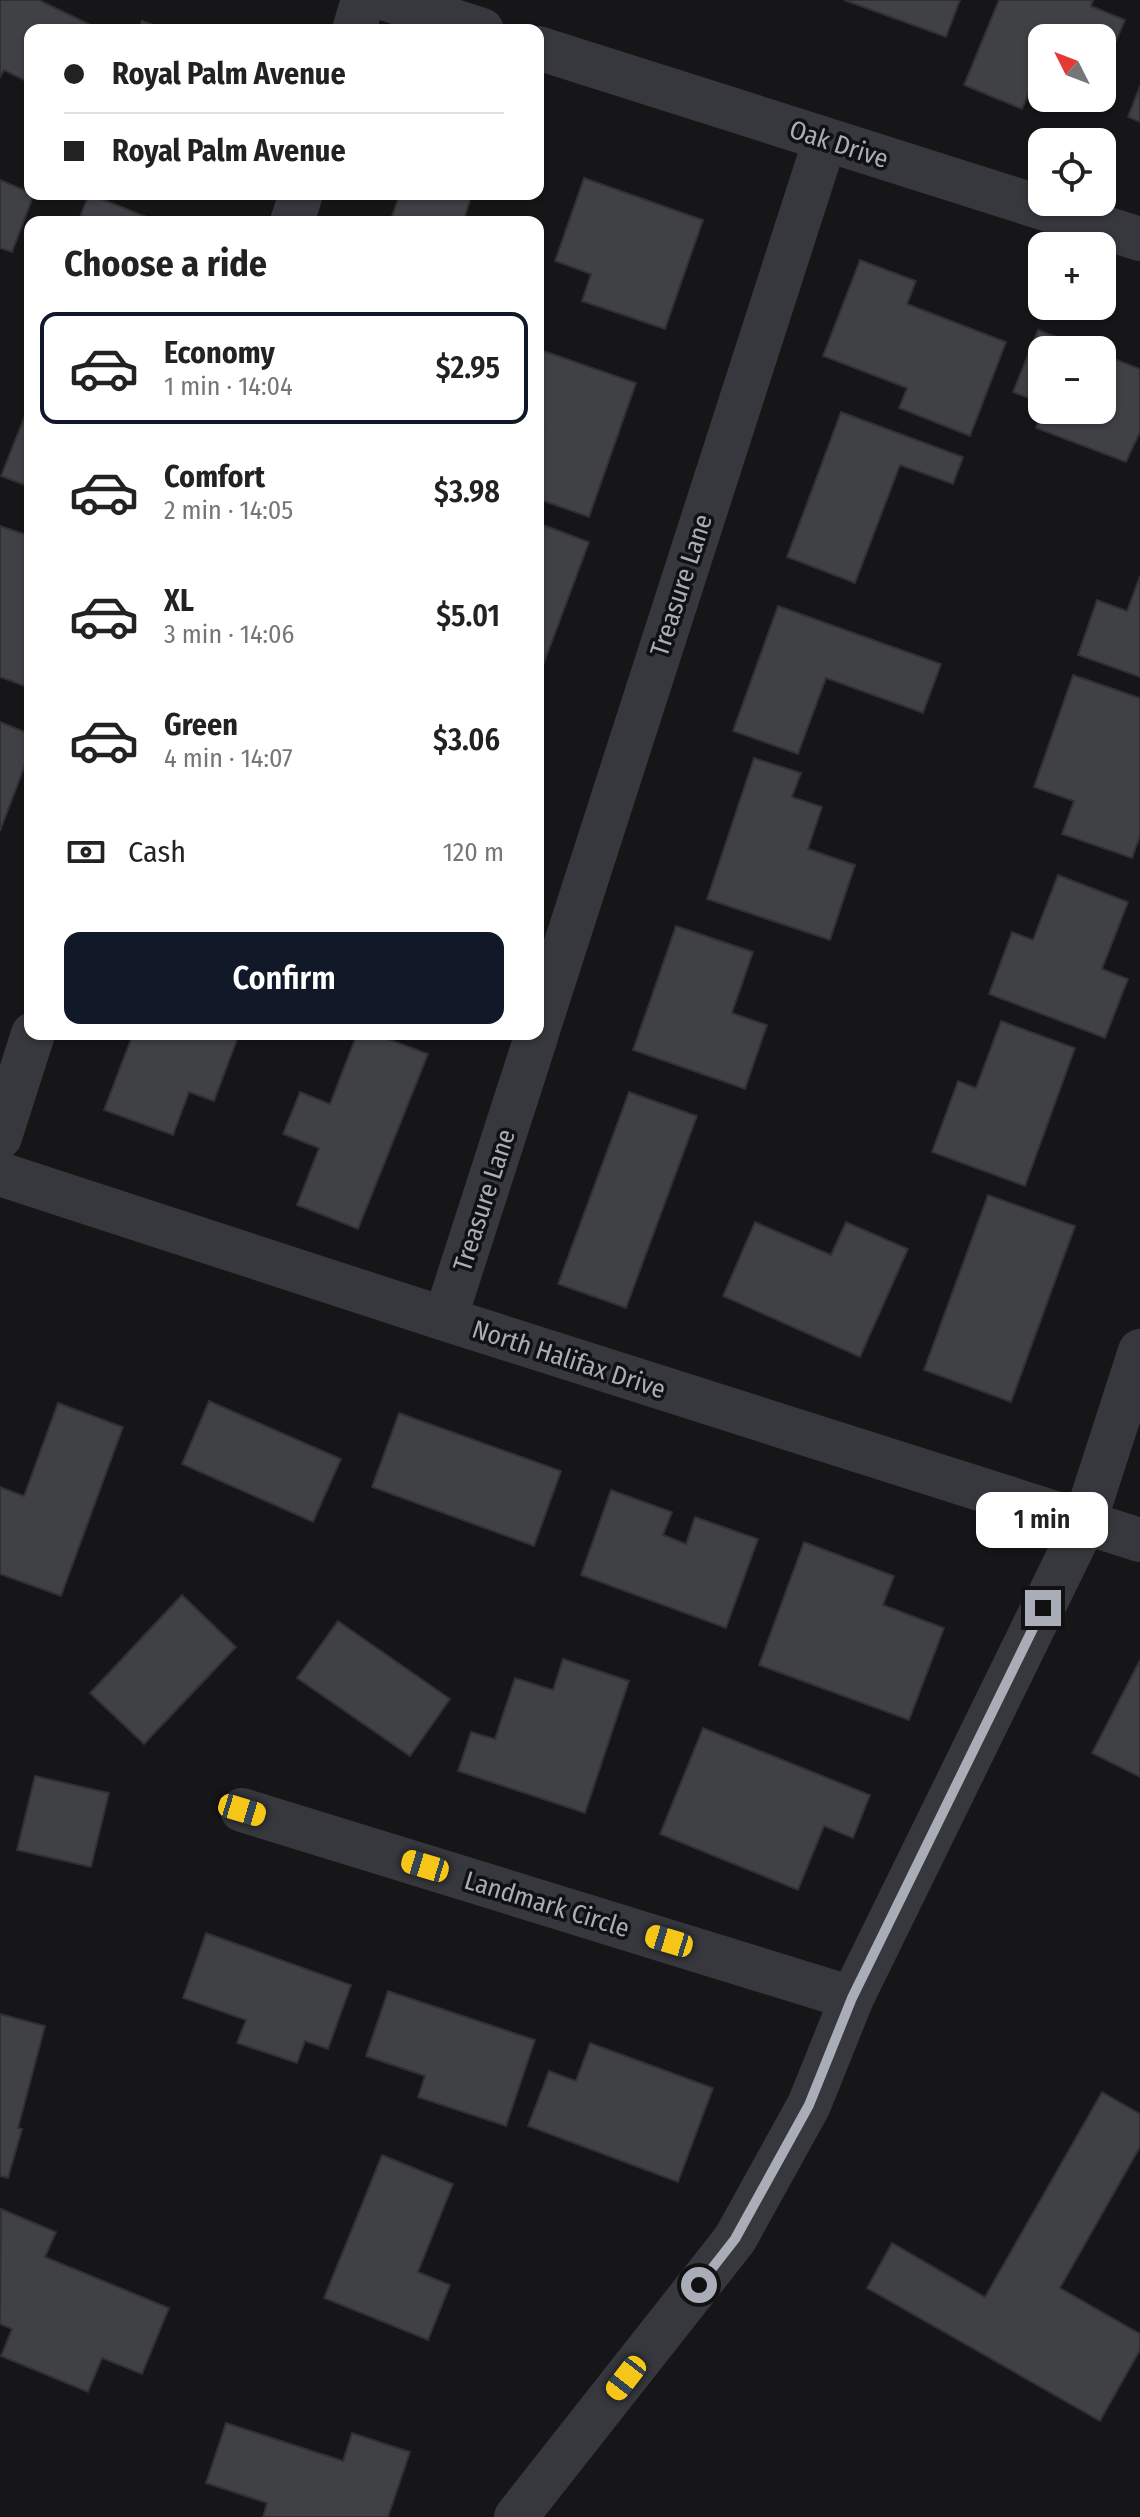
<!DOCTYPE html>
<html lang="en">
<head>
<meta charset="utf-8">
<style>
  :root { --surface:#fff; --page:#f6f6f6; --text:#222; --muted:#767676; --line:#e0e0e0; --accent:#111827 }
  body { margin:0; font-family:"Fira Sans Condensed",sans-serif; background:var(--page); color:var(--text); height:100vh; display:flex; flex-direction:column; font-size:30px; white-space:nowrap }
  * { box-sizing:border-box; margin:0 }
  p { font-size:26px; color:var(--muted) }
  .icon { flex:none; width:44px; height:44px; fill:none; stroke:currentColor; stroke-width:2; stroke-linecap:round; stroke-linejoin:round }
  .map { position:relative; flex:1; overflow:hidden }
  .side { position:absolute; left:24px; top:216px; width:520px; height:824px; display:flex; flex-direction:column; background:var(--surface); border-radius:16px; box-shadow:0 2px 6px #0004 }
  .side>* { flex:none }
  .hud { position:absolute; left:24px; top:24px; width:520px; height:176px; border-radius:16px; box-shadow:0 2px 6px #0004; display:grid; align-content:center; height:176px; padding:0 40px; background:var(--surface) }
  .needle { width:52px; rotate:312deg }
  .tools { position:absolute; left:1028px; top:24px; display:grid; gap:16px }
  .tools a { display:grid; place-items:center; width:88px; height:88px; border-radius:16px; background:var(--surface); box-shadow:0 2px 6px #0004; font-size:40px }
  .end { position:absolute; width:36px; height:36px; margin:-18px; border:10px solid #a8adb8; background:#111; box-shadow:0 0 0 4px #111 }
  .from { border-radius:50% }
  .bubble { position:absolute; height:56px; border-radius:16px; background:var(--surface); box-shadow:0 2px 6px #0004; font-size:26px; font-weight:600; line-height:56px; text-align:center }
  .car { position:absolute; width:24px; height:48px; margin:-24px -12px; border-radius:10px; box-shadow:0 0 6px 2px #0007; background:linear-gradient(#f5c518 24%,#345 0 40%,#f5c518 0 76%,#345 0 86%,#f5c518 0) }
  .hud b { display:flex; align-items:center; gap:28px; height:76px; font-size:30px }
  .hud b+b { border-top:2px solid var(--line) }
  .hud i { width:20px; height:20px; background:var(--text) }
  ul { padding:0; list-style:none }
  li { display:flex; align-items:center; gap:24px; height:112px; margin:0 16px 12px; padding:0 24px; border:4px solid transparent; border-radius:16px }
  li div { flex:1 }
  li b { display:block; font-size:30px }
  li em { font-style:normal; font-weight:600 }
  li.on { border-color:var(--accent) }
  li>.icon { width:72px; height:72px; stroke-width:1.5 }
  h2 { padding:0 40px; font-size:36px; line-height:96px }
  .pay { display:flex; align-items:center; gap:20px; height:88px; padding:0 40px; font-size:30px }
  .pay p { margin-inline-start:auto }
  .button { display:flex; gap:16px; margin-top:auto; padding:16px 40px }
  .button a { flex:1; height:92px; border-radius:16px; background:var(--accent); color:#fff; font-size:32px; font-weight:600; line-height:92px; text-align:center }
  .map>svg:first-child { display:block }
  .building { fill:#404145; stroke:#303034; stroke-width:2 }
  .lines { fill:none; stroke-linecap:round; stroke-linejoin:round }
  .minor { stroke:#37383d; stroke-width:44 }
  .route { stroke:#a8adb8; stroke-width:10 }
  .labels { text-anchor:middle; stroke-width:7; stroke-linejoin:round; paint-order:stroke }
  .street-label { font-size:26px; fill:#a8adb8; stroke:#111113 }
</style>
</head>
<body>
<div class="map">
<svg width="1140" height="2517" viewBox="0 0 1140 2517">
  <rect width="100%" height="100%" fill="#161618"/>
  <path class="building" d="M0 0H39L97 28 95 30H30V83L4 70 0 77Z
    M844 0H960L946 37Z
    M999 0H1093L1091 6 1125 20 1102 74V38H1042V73L1038 71 1022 109 964 85Z
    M142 21 166 30H139Z
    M1140 86V122L1128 117Z
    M584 178 703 220 665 329 582 301 591 274 555 261Z
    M0 180 34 194 12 252 0 248Z
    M89 194 154 220 153 222H78Z
    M400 194H472L463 222H390Z
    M860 260 916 281 907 304 1006 342 970 436 899 408 907 388 823 356Z
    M1038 330 1090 350H1042V403L1013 392Z
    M538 349 636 383 589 517 538 499V447L543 431 538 429Z
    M1102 354 1140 369V432L1126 462 1036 428 1042 410H1102Z
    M30 403V487L1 476Z
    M841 412 963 457 953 484 900 465 855 583 787 557Z
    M538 523 589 542 542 668 538 667Z
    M0 526 30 536V688L0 677Z
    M1140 576V677L1078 655 1097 600 1127 611Z
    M778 606 941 664 923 713 826 678 798 754 733 731Z
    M1073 675 1140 698V836L1132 858 1062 834 1074 801 1034 787Z
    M0 722 30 734V752L0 831Z
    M754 758 801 773 792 797 822 807 808 849 855 865 830 940 707 899Z
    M1058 875 1128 902 1102 969 1128 979 1105 1038 989 994 1012 932 1033 940Z
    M676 926 753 952 732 1013 767 1025 745 1089 633 1050Z
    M1001 1021 1075 1048 1025 1186 932 1152 958 1081 976 1088Z
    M133 1034H239L214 1101 189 1092 173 1135 104 1110Z
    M357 1034H375L428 1054 358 1229 297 1205 319 1148 283 1134 300 1092 330 1104Z
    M629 1092 697 1116 626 1308 558 1284Z
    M988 1195 1075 1226 1011 1402 924 1370Z
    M755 1222 831 1255 846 1222 908 1249 860 1357 723 1296Z
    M209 1401 341 1459 313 1522 182 1464Z
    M58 1403 123 1427 61 1596 0 1574V1487L24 1496Z
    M399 1413 561 1471 534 1546 372 1487Z
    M611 1490 672 1512 663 1535 686 1544 695 1517 758 1539 726 1628 581 1575Z
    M804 1542 894 1576 883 1605 944 1628 909 1720 759 1665Z
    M182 1595 236 1647 144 1744 90 1693Z
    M338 1621 450 1699 410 1756 297 1678Z
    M563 1659 629 1681 585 1813 458 1771 471 1732 495 1739 515 1678 553 1690Z
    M1140 1660V1777L1092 1753Z
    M703 1728 870 1795 853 1838 824 1826 798 1890 660 1834Z
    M35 1776 109 1793 91 1867 17 1850Z
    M206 1933 351 1985 328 2049 305 2041 297 2063 237 2043 246 2020 183 1998Z
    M388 1991 535 2040 506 2126 418 2097 425 2076 366 2056Z
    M0 2014 45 2026 18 2128 22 2129 8 2178 0 2176Z
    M590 2043 713 2088 678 2182 528 2126 549 2071 576 2081Z
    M1102 2092 1140 2114V2147L1060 2288 1140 2334V2350L1100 2421 867 2288 892 2243 985 2297Z
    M382 2155 453 2184 418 2272 450 2285 428 2340 324 2298Z
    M1 2209 56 2232 45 2257 169 2308 142 2374 102 2358 88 2392 1 2356 12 2329 0 2324Z
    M226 2423 343 2461 352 2433 410 2452 388 2517H263L267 2503 206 2483Z"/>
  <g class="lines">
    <path class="minor" d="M389 0 482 30
      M354 30 363 0
      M538 48 1140 239
      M292 222 301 194
      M538 1030 825 140
      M0 1137 33 1034
      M0 1174 445 1319 1140 1540
      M445 1319 537 1034
      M242 1810 852 1998
      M516 2517 735 2239 809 2105 852 1998 1084 1524 1140 1351"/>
  </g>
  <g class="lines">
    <path class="route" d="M699 2285 735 2239 809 2105 852 1998 1043 1608"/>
  </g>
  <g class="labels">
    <g class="street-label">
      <text transform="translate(839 144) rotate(18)" y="9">Oak Drive</text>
      <text transform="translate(681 585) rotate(-72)" y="9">Treasure Lane</text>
      <text transform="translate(484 1200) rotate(-72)" y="9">Treasure Lane</text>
      <text transform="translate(569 1359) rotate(18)" y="9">North Halifax Drive</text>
      <text transform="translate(547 1904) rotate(17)" y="9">Landmark Circle</text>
    </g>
  </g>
</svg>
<div class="tools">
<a><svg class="needle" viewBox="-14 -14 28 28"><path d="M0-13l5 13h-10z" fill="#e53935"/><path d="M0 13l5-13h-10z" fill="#767676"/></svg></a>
<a><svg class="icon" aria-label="locate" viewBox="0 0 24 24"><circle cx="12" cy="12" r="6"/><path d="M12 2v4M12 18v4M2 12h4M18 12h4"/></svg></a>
<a>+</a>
<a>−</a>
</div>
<i class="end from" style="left:699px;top:2285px"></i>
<i class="end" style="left:1043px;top:1608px"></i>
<div class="bubble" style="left:976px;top:1492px;width:132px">1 min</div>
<i class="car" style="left:242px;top:1810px;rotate:107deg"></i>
<i class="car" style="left:425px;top:1866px;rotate:287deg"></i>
<i class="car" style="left:669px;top:1941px;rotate:287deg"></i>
<i class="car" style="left:626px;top:2378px;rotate:218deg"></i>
<div class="hud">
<b><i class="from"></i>Royal Palm Avenue</b>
<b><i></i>Royal Palm Avenue</b>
</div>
<section class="side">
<h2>Choose a ride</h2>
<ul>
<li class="on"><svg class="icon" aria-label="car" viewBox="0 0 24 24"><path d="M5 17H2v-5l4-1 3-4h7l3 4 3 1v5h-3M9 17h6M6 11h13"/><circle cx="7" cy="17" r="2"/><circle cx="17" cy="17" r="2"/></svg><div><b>Economy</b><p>1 min · 14:04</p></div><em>$2.95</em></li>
<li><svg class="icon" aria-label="car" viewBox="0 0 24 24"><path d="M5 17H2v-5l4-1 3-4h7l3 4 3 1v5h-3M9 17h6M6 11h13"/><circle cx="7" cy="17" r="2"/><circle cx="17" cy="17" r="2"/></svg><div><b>Comfort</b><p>2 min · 14:05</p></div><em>$3.98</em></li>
<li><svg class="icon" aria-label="car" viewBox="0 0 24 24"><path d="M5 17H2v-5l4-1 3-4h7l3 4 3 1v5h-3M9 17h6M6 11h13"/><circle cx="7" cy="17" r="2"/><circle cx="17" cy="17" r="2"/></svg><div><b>XL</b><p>3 min · 14:06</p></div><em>$5.01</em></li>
<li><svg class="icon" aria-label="car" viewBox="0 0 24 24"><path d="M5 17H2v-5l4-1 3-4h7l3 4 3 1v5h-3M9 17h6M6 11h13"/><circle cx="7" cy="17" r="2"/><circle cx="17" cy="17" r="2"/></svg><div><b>Green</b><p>4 min · 14:07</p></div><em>$3.06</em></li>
</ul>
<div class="pay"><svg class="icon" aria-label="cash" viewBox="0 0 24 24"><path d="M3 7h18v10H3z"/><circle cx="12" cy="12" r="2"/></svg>Cash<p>120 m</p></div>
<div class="button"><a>Confirm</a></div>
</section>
</div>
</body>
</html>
